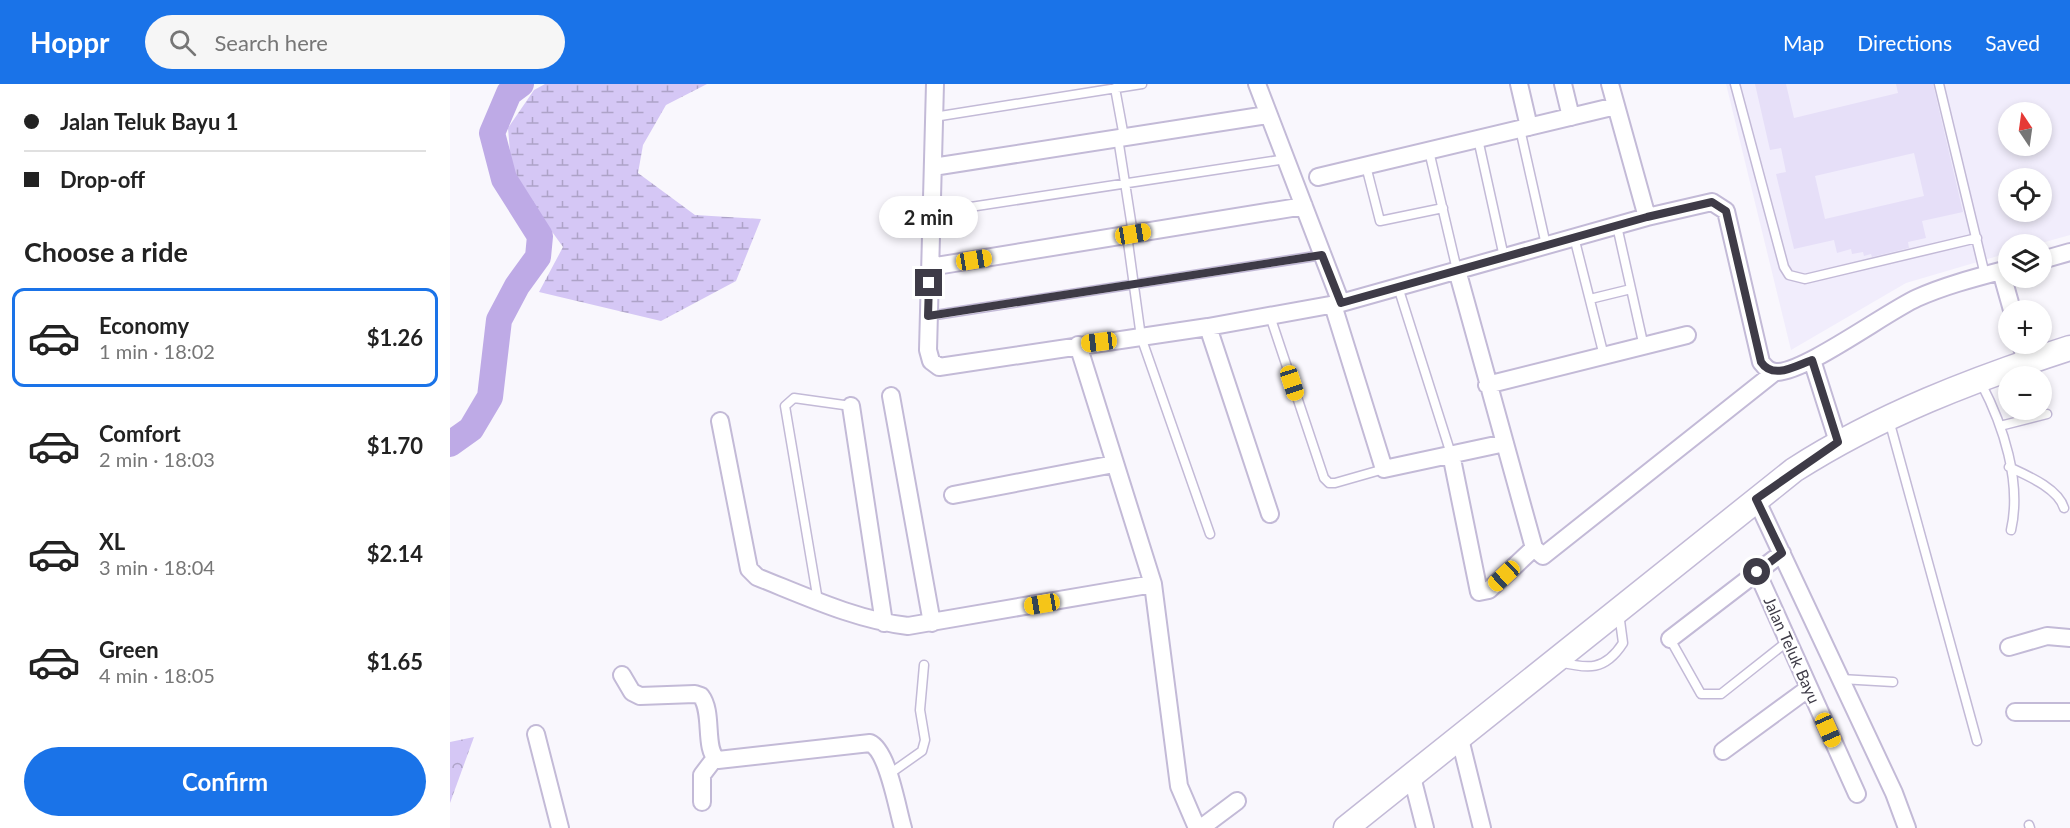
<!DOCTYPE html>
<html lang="en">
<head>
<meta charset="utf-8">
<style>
  :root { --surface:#fff; --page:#f6f6f6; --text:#222; --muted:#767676; --line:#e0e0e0; --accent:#1a73e8 }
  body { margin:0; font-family:Lato,sans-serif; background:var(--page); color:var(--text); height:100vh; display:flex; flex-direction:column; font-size:22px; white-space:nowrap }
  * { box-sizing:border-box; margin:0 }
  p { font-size:20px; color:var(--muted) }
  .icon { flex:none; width:33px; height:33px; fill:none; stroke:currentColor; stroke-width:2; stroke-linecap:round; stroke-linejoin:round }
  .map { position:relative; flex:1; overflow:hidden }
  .side { display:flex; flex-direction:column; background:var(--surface); width:450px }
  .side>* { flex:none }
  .banner { display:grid; align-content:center; height:132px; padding:0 24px; background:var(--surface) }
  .needle { width:39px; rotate:347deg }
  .buttons { position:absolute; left:1548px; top:18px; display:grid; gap:12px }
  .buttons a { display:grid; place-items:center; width:54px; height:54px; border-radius:50%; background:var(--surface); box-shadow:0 3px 9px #0003; font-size:30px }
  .end { position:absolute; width:27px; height:27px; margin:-14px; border:8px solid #3e3b47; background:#fff; box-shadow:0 0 0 3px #fff }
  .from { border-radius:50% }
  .bubble { position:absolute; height:42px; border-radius:21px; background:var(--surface); box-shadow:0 3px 9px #0003; font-size:20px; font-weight:700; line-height:42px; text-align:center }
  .car { position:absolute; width:18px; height:36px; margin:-18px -9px; border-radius:8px; box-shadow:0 0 4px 2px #0007; background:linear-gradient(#f5c518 24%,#345 0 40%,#f5c518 0 76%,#345 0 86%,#f5c518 0) }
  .banner b { display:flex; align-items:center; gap:21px; height:57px; font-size:22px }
  .banner b+b { border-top:2px solid var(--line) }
  .banner i { width:15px; height:15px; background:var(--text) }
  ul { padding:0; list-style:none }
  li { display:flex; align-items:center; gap:18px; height:99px; margin:0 12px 9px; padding:0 12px; border:3px solid transparent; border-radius:12px }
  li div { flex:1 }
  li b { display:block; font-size:22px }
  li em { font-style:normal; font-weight:700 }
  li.selected { border-color:var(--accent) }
  li>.icon { width:54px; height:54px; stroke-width:1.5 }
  h2 { padding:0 24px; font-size:27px; line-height:72px }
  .primary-button { display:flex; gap:12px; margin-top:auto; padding:12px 24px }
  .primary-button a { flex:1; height:69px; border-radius:36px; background:var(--accent); color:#fff; font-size:24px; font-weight:700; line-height:69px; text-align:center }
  header { display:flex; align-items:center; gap:36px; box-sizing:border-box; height:84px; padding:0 30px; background:var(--accent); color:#fff }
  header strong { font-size:28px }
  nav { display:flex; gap:33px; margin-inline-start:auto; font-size:21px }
  .search { width:420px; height:54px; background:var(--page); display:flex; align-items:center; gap:15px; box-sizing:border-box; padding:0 21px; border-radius:33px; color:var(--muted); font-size:22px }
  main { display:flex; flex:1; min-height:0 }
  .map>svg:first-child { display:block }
  .built { fill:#f1edfc; fill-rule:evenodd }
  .forest { fill:url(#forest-crowns) }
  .wetland { fill:url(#wetland-marsh) }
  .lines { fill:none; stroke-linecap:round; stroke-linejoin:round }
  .river { stroke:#beaae6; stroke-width:26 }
  .building { fill:#e6dff8; fill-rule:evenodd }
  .lane-casing { stroke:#c3bad7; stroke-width:11 }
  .street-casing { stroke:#c3bad7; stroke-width:20 }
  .secondary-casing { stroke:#c3bad7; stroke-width:27 }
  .lane { stroke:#fff; stroke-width:8 }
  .street { stroke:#fff; stroke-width:16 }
  .secondary { stroke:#fff; stroke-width:24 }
  .route { stroke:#3e3b47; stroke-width:8 }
  .labels { text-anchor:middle; stroke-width:5; stroke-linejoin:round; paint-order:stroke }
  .street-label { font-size:16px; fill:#3e3b47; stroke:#fff }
</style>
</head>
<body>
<header>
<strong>Hoppr</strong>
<div class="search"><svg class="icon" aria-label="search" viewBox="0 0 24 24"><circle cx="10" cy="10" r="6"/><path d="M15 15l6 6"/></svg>Search here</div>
<nav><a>Map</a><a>Directions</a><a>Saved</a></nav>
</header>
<main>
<section class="side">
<div class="banner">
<b><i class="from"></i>Jalan Teluk Bayu 1</b>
<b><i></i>Drop-off</b>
</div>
<h2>Choose a ride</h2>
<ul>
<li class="selected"><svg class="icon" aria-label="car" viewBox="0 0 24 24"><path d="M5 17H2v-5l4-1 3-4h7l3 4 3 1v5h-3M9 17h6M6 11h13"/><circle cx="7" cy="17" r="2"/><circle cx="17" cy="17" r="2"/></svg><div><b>Economy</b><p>1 min · 18:02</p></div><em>$1.26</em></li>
<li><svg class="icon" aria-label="car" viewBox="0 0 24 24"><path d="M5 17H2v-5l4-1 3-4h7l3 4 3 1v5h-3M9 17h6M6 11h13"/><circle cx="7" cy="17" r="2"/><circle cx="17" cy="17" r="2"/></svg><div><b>Comfort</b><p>2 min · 18:03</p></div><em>$1.70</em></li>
<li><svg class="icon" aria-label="car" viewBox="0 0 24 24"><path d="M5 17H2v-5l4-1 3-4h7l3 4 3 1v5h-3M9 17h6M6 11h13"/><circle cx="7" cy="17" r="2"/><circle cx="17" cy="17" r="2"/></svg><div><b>XL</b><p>3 min · 18:04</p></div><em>$2.14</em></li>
<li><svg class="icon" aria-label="car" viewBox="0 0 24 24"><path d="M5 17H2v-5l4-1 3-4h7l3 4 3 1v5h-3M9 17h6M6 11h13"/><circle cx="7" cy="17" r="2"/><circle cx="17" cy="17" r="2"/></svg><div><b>Green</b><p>4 min · 18:05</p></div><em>$1.65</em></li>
</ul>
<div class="primary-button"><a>Confirm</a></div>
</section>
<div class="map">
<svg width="1620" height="744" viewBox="0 0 1620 744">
  <defs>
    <pattern id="forest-crowns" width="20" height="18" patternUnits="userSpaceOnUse" patternTransform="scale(1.5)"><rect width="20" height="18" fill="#d5c7f5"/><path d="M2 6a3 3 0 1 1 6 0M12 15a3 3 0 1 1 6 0" fill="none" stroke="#aea3c8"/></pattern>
    <pattern id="wetland-marsh" width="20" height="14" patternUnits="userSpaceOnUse" patternTransform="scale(1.5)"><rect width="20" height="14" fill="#d5c7f5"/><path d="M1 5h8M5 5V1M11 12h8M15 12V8" fill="none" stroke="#aea3c8"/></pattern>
  </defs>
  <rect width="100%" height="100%" fill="#f9f7fd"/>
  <path class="built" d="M1276 0H1620V151L1588 160H1558V169L1456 199 1341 266ZM1558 28H1592V62H1558ZM1558 94H1592V128H1558Z"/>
  <path class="forest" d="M24 653 0 719V658Z"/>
  <path class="wetland" d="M95 0H257L216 21 193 61 188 89 245 131 311 135 286 197 211 237 89 208 113 163 62 92 58 44 84 6Z"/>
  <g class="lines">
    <path class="river" d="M0 360 21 345 40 313 49 236 67 202 88 173 90 152 54 95 42 49 59 9 71 0"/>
  </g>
  <path class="building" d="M1305 0H1336L1344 34 1448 9 1446 0H1483L1513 128 1472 137 1476 154 1458 158 1459 164 1422 173 1421 170 1414 172 1413 168 1402 170 1401 165 1387 169 1384 156 1344 165 1326 90 1336 88 1331 64 1320 66ZM1464 69 1474 112 1375 135 1365 92Z"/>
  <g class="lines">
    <g class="lane-casing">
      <path id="lane" d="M1285 0 1334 183 1339 191 1355 195 1527 154
        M1489 0 1535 191
        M665 4 674 53
        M484 33 692 0
        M1070 45 1096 161
        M668 54 683 150
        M1028 55 1054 173
        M979 67 1007 186
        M916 82 930 137 993 124
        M481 129 836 75
        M1167 142 1194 263
        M677 151 691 253 760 450
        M1124 153 1154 272
        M948 203 1001 370
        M1140 215 1181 205
        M479 232 872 171
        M820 232 874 394 879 399H885L934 385
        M1531 299C1553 341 1572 398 1561 446
        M1439 336 1527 657
        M1550 342 1597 330
        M1559 383C1576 391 1608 404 1614 424
        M368 517 335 322 344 314 401 322
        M1220 555 1251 610H1271L1338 557
        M1110 578C1138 585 1155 587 1173 559L1169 529
        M1391 595 1443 598
        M438 691 472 667 475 656 470 626 474 581
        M1579 741 1580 744"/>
    </g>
    <g class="street-casing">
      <path id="street" d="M485 0 478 266 481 277 489 283 758 243 891 219 1197 133 1262 118 1276 127 1311 278C1315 283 1318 287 1325 288 1353 290 1436 228 1467 214 1496 201 1528 193 1558 185
        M807 0 891 219
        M1069 0 1079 43
        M1113 0 1121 33
        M1160 0 1197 133
        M483 83 817 31
        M868 93 1166 22
        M1592 176 1620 168
        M480 183 854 122
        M1007 186 1084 464 1093 472 1325 288
        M1551 187 1562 226
        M883 221 934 385 1055 359
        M758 243 820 430
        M1571 260 1576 278
        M628 261 703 500 729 702 747 744
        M1362 276 1388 358
        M1037 301 1237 251
        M441 312 482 539
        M401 322 434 539
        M270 337 299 485 307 493C355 512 406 536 458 542L703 500
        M1001 370 1029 508 1039 506 1084 464
        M503 411 664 380
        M1306 415 1444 709 1457 744
        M1307 488 1407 710
        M1220 555 1332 469
        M1559 563 1597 552 1620 554
        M172 591 182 608 190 612 245 610 251 612C264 629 253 666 268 676L420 659C438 667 447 724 453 744
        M1565 628H1620
        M86 650 110 744
        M1010 655 1032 744
        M1273 667 1359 604
        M962 693 975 744
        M252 718V691L265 674
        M751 744 787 717"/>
    </g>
    <g class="secondary-casing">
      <path id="secondary" d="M896 744 1344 386C1430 331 1524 295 1620 264"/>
    </g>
    <use href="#lane" class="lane"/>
    <use href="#street" class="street"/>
    <use href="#secondary" class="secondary"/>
  </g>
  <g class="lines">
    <path class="route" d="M479 199 478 232 872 171 891 219 1197 133 1262 118 1276 127 1311 278C1323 296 1345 282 1362 276L1388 358 1306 415 1332 469 1307 488"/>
  </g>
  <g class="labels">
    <g class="street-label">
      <text transform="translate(1342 566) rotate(66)" y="6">Jalan Teluk Bayu</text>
    </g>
  </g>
</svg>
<div class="buttons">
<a><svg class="needle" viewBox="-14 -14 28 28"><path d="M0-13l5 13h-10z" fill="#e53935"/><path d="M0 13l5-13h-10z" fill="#767676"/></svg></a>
<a><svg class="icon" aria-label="locate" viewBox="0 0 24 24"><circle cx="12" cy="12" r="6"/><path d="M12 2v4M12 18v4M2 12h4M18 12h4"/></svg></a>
<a><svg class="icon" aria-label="layers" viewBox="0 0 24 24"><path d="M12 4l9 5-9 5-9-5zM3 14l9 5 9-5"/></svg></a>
<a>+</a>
<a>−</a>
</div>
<i class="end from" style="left:1307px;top:488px"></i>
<i class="end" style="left:479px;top:199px"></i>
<div class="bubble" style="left:429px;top:112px;width:99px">2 min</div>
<i class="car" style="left:683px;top:150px;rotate:80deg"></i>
<i class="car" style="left:524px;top:176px;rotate:81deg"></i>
<i class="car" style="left:649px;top:258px;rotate:263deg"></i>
<i class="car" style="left:842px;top:299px;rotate:162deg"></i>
<i class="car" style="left:1054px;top:492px;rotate:227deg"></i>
<i class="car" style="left:592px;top:520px;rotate:260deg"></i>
<i class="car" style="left:1378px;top:646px;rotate:156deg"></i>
</div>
</main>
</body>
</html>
